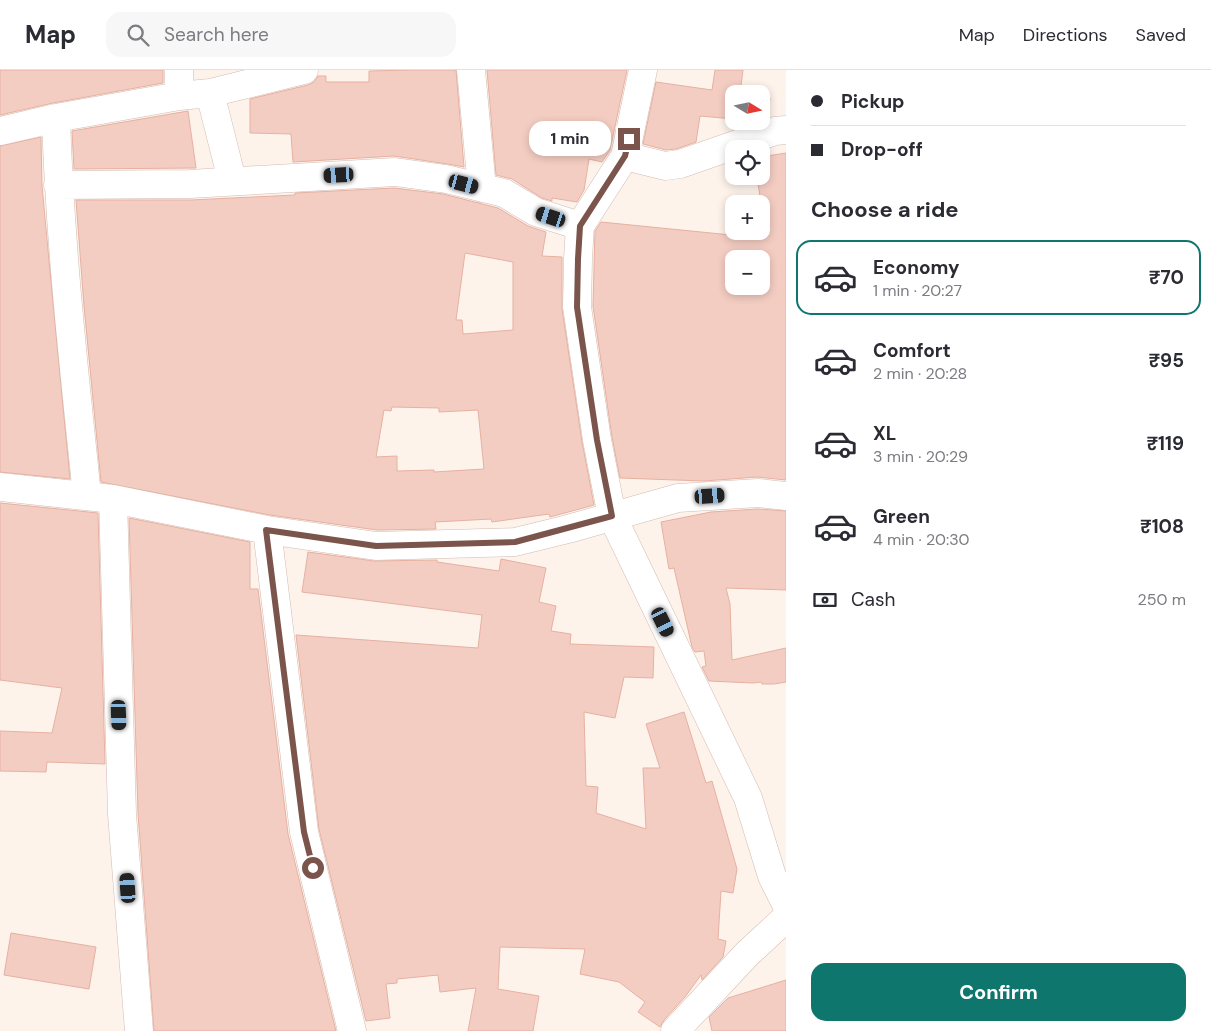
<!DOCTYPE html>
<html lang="en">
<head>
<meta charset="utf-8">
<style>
  :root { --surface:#fff; --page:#f7f7f7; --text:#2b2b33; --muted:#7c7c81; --line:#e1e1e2; --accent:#0f766e }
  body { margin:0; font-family:"DM Sans",sans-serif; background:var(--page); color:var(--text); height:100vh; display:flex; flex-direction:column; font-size:19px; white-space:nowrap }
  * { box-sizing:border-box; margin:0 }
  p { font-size:16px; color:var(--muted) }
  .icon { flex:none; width:28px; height:28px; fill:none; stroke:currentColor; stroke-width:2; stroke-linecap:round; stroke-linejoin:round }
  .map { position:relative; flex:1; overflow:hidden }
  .panel { display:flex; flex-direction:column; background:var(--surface); width:425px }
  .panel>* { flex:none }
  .top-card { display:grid; align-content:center; height:110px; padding:0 25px; background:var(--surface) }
  .needle { width:32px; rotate:100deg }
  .fabs { position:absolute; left:725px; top:15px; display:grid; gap:10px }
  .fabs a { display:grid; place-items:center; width:45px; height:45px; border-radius:10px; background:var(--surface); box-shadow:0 2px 8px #0003; font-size:25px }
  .end { position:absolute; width:22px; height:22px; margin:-11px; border:6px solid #7b544c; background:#fff; box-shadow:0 0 0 2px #fff }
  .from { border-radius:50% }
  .bubble { position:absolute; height:35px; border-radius:15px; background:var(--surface); box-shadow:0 2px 8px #0003; font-size:16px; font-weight:700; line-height:35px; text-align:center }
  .car { position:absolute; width:15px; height:30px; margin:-15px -8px; border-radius:6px; box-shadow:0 0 4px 1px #0007; background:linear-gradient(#222 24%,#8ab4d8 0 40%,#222 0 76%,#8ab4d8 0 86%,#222 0) }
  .top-card b { display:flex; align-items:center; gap:18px; height:48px; font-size:19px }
  .top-card b+b { border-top:1px solid var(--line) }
  .top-card i { width:12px; height:12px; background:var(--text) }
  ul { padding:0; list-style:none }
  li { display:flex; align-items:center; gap:15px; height:75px; margin:0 10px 8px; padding:0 15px; border:2px solid transparent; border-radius:15px }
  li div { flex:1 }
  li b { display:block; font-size:19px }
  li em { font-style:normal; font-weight:700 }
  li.active { border-color:var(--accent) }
  li>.icon { width:45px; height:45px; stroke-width:1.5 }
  h2 { padding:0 25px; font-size:22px; line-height:60px }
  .pay { display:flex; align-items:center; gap:12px; height:55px; padding:0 25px; font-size:19px }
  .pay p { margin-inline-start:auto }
  .primary-button { display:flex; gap:10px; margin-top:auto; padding:10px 25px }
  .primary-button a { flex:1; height:58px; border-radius:15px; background:var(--accent); color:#fff; font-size:20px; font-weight:700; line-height:58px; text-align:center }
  header { display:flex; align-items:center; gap:30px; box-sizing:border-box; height:70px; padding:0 25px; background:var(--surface); border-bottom:1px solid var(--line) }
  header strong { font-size:24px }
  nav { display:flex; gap:28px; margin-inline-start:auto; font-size:18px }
  .search { width:350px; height:45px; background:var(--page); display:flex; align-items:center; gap:12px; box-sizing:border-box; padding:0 18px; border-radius:15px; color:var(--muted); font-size:19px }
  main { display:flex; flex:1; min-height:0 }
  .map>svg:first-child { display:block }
  .building { fill:#f4cdc2; stroke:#e7b0a1; fill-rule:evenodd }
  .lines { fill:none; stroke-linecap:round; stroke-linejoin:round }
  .street-casing { stroke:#d3bbb2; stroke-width:29 }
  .secondary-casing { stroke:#d9bcb2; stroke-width:29 }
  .street { stroke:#fff; stroke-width:28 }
  .secondary { stroke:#fff; stroke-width:28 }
  .route { stroke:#7b544c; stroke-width:6 }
</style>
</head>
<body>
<header>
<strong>Map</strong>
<div class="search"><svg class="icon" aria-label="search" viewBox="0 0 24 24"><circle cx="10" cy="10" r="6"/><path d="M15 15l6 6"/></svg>Search here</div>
<nav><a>Map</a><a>Directions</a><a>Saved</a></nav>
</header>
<main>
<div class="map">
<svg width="786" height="961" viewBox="0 0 786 961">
  <rect width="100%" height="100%" fill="#fdf3eb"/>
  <path class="building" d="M0 0H163V13L53 33 0 45Z
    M413 0H456L464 97 448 94 394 86 293 92 291 64 250 63V29L308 15 314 12 318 6H326V12H369V1Z
    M487 0H627L610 80 602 92 589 89 584 120 577 132 552 128V131L542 128 512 109 496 105Z
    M715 0H743L740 24H734V49L700 46 696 72 676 79 666 80 643 74 656 12 712 20Z
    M761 27 770 28 768 47 761 49Z
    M188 41 196 98 74 99 72 61Z
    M41 67 42 116 49 191 70 409 0 402V76Z
    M786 83V410L757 407 704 411 620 408 612 367 593 236 595 161 601 152 761 168V134L757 106H761V87ZM734 189H761V216H734Z
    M394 118 443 124 498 138 528 156 546 162 542 186 562 187V239L582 372 594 435 550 447 549 444 492 452 491 449 435 452 436 459 377 460 270 445 101 412 84 236 76 130H191L295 125V123ZM465 183 513 192V260L463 264 462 250H456ZM392 337 439 338V342L478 340 484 399 434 402V400L397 401V386L376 387 384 340 391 341Z
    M0 433 98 443 105 694 47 692 46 702 0 701V661L52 663 62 618 0 610Z
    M758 439 786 441V520L726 518 730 534 732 590 786 578V612L774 614H762L761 612 753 613 709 611 702 597 706 596 704 581 695 582 692 577 674 498 669 499 661 452 711 442Z
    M129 448 250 472V519H258L288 764 336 961H154L138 743Z
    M308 482 374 491 437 490V492L499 501 501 489 546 498 539 532 556 536 551 561 571 564 570 574 654 577 653 608 624 607 615 648 584 642 586 716 598 717 596 743 646 759 643 698H660L646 654 684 642 706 713 712 711 737 799 733 823 721 821 718 869 726 871 723 887 702 910 701 905 685 927 664 950 660 957 638 942 645 932 619 912 580 904 585 879 500 877 498 919 539 926 533 961H468L476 918 440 922 438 905 397 909V913L386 914 390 948 366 951 319 759 296 565 478 578 482 545 302 522Z
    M11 863 96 877 89 919 4 905Z
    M786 910V961H712L709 947 728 928Z"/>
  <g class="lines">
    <g class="street-casing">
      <path id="street" d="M471 0 482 118
        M643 0 625 86 580 156 578 189 577 237 597 370 612 446 748 728 772 806 786 834
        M210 23 232 110
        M179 26V0
        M56 48C60 175 74 300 87 425
        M0 61 56 48 179 26 210 23 304 0
        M625 86 665 96 680 94 775 61 786 60
        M58 115 190 114 395 102 446 109 504 123 536 142 580 156
        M0 417 113 429 267 460 376 476 515 472 568 459 678 428 758 423 786 426
        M113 429 122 744 139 961
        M267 460 304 762 352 961"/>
    </g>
    <g class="secondary-casing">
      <path id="secondary" d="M675 961 747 884 786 848"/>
    </g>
    <use href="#street" class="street"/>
    <use href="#secondary" class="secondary"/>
  </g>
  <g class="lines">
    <path class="route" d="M313 798 304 762 266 460 376 476 515 472 612 446 597 370 577 237 578 189 580 156 625 86 629 69"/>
  </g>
</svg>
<div class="fabs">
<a><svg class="needle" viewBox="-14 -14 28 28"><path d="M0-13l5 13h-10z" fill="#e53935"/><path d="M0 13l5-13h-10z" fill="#7c7c81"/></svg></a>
<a><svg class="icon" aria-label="locate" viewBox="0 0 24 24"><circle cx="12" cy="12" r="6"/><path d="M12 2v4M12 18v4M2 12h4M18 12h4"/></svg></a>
<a>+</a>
<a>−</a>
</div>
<i class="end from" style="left:313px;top:798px"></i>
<i class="end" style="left:629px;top:69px"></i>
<div class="bubble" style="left:529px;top:51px;width:82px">1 min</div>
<i class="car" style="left:339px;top:105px;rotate:267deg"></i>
<i class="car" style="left:464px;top:114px;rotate:105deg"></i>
<i class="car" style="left:551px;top:147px;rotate:288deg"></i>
<i class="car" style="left:710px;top:426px;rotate:86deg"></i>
<i class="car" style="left:663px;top:552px;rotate:154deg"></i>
<i class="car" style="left:119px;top:645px;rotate:178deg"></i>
<i class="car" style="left:128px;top:818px;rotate:356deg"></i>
</div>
<section class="panel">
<div class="top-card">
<b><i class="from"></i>Pickup</b>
<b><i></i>Drop-off</b>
</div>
<h2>Choose a ride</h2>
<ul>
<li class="active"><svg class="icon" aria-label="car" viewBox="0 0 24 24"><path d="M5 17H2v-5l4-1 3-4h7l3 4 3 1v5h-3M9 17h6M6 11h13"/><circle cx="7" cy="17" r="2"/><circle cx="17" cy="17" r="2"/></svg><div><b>Economy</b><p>1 min · 20:27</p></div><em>₹70</em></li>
<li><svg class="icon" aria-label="car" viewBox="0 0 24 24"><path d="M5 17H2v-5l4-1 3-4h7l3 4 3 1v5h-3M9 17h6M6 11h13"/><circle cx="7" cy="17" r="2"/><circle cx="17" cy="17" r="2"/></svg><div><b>Comfort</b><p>2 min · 20:28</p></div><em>₹95</em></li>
<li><svg class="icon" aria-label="car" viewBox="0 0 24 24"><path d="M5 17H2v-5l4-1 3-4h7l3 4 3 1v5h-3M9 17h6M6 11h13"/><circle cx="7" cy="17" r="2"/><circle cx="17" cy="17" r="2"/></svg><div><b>XL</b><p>3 min · 20:29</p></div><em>₹119</em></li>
<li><svg class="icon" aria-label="car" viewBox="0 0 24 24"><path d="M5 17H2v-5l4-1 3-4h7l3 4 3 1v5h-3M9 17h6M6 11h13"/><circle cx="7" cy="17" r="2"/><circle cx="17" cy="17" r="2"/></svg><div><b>Green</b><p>4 min · 20:30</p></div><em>₹108</em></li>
</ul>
<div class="pay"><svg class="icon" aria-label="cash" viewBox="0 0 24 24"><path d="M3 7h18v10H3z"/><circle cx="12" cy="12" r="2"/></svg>Cash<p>250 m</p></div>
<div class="primary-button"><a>Confirm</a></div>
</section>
</main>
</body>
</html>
